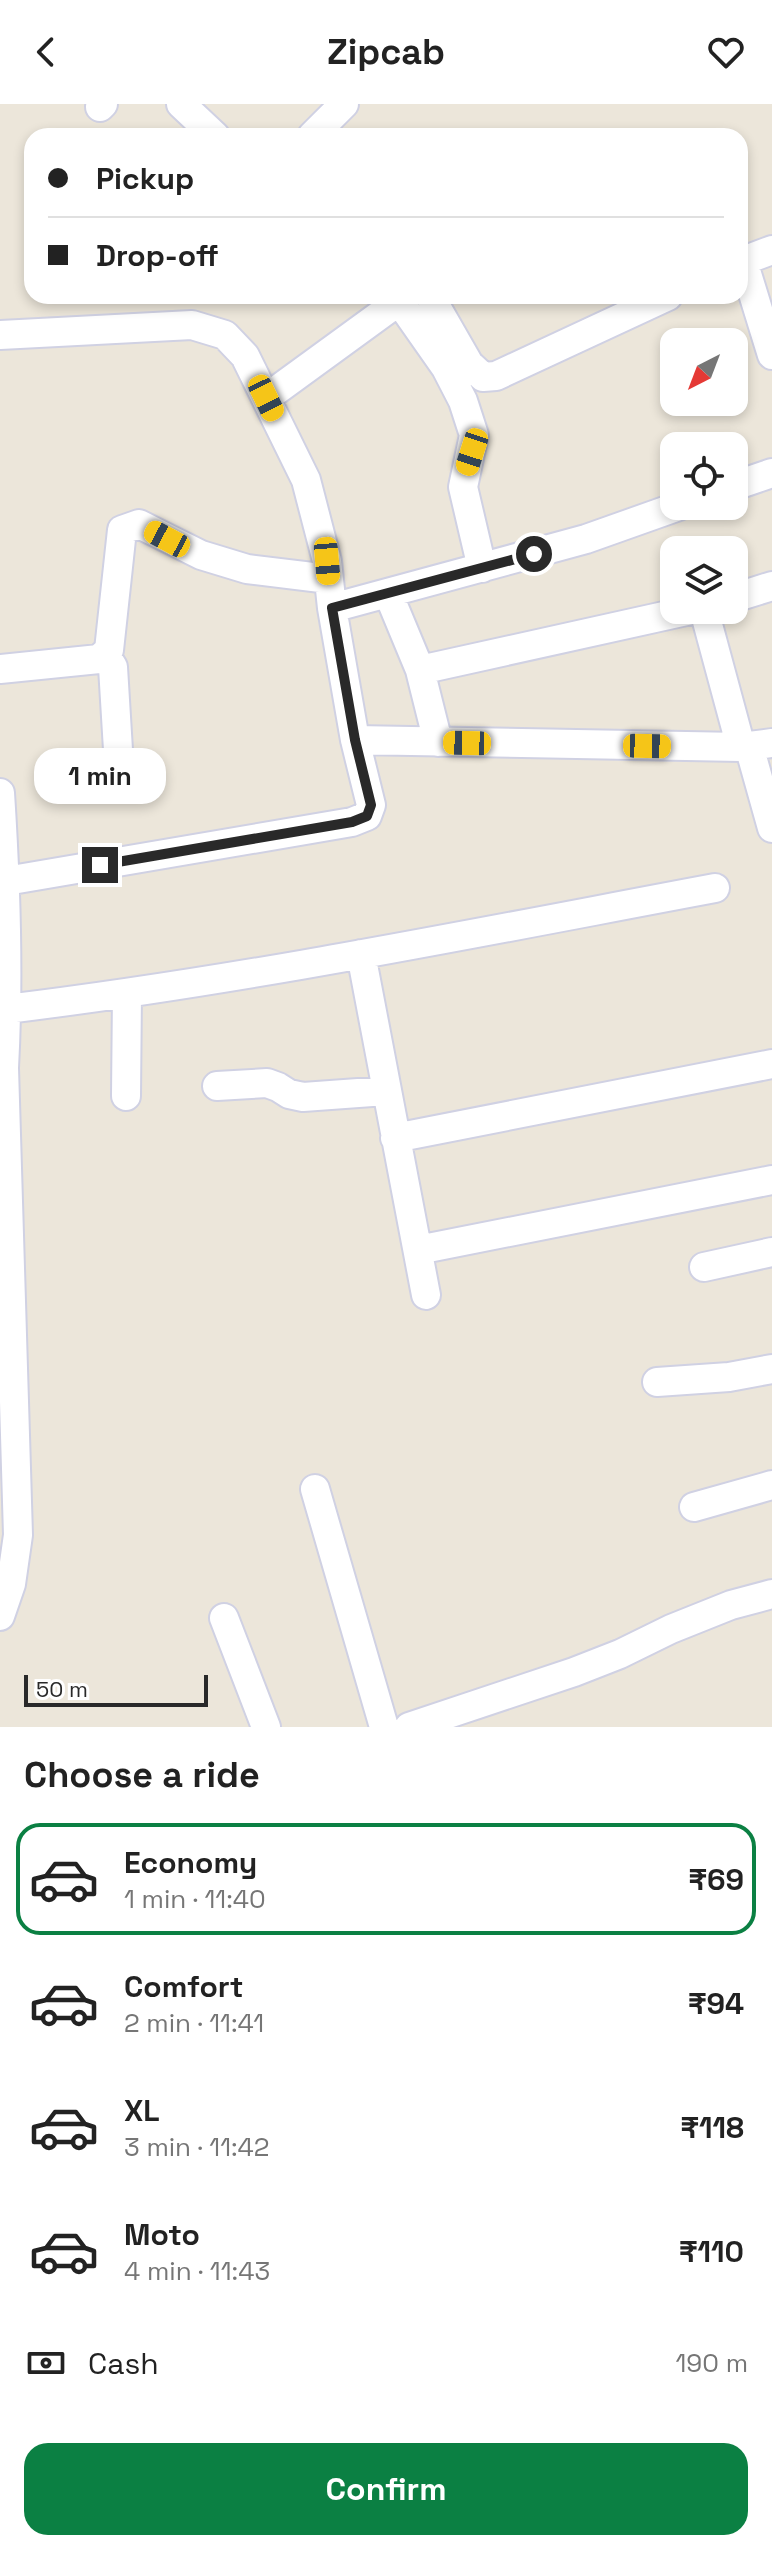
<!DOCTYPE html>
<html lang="en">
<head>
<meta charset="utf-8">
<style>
  :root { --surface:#fff; --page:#f2f2f2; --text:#222; --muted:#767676; --line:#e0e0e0; --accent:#0b8043 }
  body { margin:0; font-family:"Space Grotesk",sans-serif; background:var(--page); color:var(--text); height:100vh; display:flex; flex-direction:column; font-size:30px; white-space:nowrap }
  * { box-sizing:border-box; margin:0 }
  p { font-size:26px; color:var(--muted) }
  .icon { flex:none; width:44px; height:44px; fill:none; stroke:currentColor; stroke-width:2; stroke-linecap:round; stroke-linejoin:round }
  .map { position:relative; height:1623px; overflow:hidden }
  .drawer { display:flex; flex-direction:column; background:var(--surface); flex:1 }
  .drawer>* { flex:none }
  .top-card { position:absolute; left:24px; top:24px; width:724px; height:176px; border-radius:24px; box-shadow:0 4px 12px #0003; display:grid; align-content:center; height:176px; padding:0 24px; background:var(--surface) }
  .needle { width:52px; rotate:222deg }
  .controls { position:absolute; left:660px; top:224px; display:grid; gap:16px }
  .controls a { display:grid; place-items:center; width:88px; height:88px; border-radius:16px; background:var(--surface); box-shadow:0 4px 12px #0003; font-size:40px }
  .scale { position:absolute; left:24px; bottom:20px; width:184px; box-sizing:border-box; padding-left:8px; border:4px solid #292929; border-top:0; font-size:22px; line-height:28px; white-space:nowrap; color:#292929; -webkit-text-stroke:6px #fff; paint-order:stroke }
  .end { position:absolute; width:36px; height:36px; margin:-18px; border:10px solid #292929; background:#fff; box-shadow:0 0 0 4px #fff }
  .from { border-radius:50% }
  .bubble { position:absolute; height:56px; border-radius:24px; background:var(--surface); box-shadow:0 4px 12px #0003; font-size:26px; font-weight:800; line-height:56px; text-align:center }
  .car { position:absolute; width:24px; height:48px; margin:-24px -12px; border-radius:10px; box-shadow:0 0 6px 2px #0007; background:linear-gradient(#f5c518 24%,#345 0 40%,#f5c518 0 76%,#345 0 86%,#f5c518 0) }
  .top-card b { display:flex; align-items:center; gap:28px; height:76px; font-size:30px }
  .top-card b+b { border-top:2px solid var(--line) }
  .top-card i { width:20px; height:20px; background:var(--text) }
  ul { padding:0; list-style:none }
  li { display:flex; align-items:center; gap:24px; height:112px; margin:0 16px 12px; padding:0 8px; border:4px solid transparent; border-radius:24px }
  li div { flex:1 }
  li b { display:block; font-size:30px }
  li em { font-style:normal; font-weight:800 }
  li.active { border-color:var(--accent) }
  li>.icon { width:72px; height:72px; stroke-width:1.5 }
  h2 { padding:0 24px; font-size:36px; line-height:96px }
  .pay { display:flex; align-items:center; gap:20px; height:88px; padding:0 24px; font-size:30px }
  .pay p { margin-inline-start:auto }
  .cta { display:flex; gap:16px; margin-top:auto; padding:16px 24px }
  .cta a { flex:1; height:92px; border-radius:24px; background:var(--accent); color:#fff; font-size:32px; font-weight:800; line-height:92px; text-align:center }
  header { display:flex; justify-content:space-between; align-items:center; height:104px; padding:0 24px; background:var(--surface); font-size:36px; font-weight:800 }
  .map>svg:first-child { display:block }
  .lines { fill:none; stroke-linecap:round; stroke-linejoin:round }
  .minor-casing { stroke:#d0d1e3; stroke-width:32 }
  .minor { stroke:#fff; stroke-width:28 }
  .route { stroke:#292929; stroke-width:10 }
</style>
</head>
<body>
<header><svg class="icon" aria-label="back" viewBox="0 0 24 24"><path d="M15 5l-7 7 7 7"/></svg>Zipcab<svg class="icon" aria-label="heart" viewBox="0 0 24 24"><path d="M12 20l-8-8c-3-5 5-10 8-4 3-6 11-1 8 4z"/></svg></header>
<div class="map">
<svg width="772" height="1623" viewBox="0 0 772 1623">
  <rect width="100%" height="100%" fill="#ece6da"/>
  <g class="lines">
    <g class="minor-casing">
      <path id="minor" d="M181 0 215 32
        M100 3 103 0
        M312 32 344 0
        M743 157 772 251
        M740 158 772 146
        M430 192 469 260 483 273 496 272 668 192
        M399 197 446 264 463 297 474 331 463 383 482 464
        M0 231 192 221 225 231 245 252 306 376 327 457 332 504 355 636 371 701 367 712 352 718 6 777
        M266 294 406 192
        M734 382 772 369
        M388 489 420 566 438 638
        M734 494 772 482
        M332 504 586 435 679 402
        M704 506 741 643
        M105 550 113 563 118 646
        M0 565 99 555 109 546 122 426 139 420 201 451 247 465 329 475
        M420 566 691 506
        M355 636 741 643 772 639
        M749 642 772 724
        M0 689C6 781 9 872 4 964L18 1431 11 1480 0 1512
        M361 850 426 1191
        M7 905C245 876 480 828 715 784
        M217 982 267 979 278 983 289 990 303 993 386 987
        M126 992 127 889
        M395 1034 772 960
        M418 1146 772 1076
        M704 1163 772 1148
        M657 1278 729 1273 772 1265
        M315 1385 384 1623
        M694 1403 772 1381
        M224 1514 266 1623
        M409 1623 574 1568 620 1550 671 1525 731 1501 772 1490"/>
    </g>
    <use href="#minor" class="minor"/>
  </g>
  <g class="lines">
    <path class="route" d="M100 761 352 718 367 712 371 701 355 636 332 504 534 450"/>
  </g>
</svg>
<div class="controls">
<a><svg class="needle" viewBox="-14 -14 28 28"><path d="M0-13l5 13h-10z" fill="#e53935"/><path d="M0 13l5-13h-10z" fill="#767676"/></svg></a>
<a><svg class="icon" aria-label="locate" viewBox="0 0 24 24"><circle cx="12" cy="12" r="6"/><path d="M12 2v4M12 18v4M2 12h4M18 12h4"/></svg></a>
<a><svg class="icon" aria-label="layers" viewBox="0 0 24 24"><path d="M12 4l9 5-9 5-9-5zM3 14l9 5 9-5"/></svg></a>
</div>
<div class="scale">50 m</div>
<i class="end from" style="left:534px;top:450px"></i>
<i class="end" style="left:100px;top:761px"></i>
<div class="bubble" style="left:34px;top:644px;width:132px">1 min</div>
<i class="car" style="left:266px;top:294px;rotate:154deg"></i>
<i class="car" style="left:472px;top:348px;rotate:198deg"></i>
<i class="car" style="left:167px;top:435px;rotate:298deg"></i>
<i class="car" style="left:327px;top:457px;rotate:175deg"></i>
<i class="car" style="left:467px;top:639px;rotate:271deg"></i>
<i class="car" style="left:647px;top:642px;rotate:91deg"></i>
<div class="top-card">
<b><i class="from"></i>Pickup</b>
<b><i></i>Drop-off</b>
</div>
</div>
<section class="drawer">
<h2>Choose a ride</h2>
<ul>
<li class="active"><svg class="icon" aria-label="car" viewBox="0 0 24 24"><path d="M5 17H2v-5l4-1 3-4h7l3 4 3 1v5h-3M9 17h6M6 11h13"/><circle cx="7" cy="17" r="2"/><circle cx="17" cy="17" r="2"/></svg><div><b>Economy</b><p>1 min · 11:40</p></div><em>₹69</em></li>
<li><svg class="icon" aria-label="car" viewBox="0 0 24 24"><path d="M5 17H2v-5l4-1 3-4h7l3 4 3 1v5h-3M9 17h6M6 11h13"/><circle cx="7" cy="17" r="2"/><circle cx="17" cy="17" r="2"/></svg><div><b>Comfort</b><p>2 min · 11:41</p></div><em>₹94</em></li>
<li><svg class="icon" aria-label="car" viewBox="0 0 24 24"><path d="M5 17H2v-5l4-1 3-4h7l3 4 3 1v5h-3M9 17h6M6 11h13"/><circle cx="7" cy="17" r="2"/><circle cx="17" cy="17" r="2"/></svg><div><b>XL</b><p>3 min · 11:42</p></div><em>₹118</em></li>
<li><svg class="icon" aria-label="car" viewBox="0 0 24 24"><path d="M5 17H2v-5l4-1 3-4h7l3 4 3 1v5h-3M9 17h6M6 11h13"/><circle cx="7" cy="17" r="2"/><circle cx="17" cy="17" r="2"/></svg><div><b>Moto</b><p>4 min · 11:43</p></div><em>₹110</em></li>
</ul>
<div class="pay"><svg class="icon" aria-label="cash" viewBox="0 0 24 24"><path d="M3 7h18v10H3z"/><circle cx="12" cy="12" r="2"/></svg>Cash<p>190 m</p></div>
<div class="cta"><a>Confirm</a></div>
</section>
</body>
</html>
